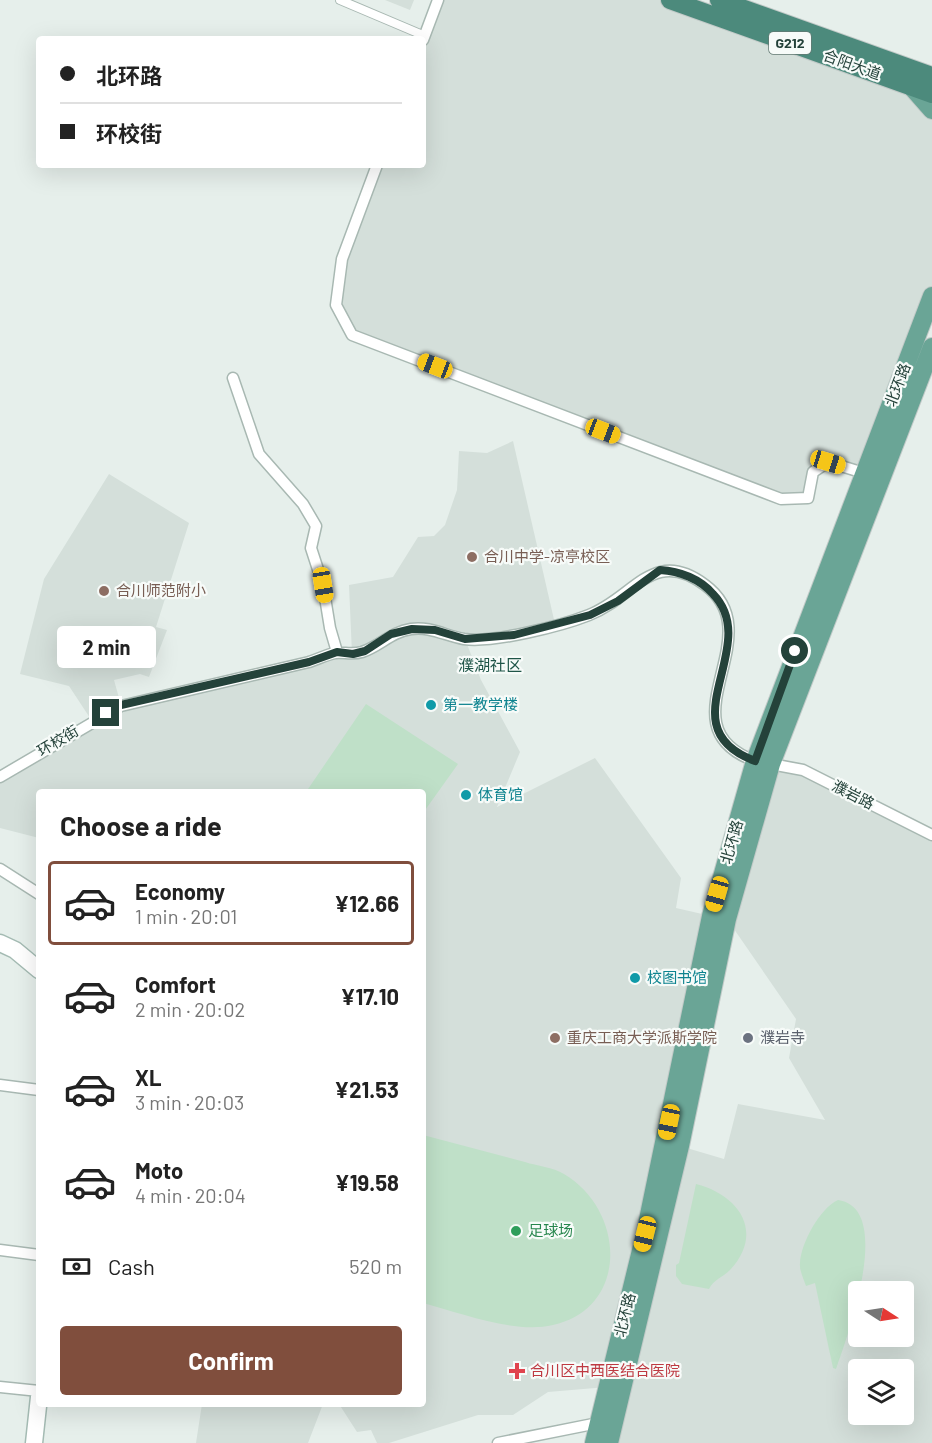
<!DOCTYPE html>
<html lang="en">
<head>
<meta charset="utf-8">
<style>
  :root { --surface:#fff; --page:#f2f2f2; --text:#222; --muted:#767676; --line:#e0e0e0; --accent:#804e3d }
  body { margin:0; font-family:Barlow,"Noto Sans SC",sans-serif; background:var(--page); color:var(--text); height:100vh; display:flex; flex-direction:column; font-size:22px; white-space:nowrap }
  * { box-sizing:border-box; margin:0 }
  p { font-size:20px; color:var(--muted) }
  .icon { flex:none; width:33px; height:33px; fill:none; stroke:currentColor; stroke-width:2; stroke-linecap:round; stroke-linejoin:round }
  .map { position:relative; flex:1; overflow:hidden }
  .sheet { position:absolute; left:36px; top:789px; width:390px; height:618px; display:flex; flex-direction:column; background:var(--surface); border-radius:6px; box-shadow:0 6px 24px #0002 }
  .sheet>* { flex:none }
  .guide { position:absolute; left:36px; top:36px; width:390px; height:132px; border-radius:6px; box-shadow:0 6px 24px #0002; display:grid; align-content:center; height:132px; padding:0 24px; background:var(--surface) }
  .needle { width:39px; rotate:102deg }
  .fabs { position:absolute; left:848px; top:1281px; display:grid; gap:12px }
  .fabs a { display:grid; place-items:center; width:66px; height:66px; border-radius:6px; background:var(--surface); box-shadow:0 6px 24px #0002; font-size:30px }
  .end { position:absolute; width:27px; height:27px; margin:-14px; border:8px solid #24423a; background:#fff; box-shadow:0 0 0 3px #fff }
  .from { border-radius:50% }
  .bubble { position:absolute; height:42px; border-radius:6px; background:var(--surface); box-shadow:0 6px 24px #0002; font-size:20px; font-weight:700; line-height:42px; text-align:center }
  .car { position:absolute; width:18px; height:36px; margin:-18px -9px; border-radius:8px; box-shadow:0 0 4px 2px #0007; background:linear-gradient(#f5c518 24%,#345 0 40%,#f5c518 0 76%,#345 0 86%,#f5c518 0) }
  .guide b { display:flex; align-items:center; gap:21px; height:57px; font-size:22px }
  .guide b+b { border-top:2px solid var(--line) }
  .guide i { width:15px; height:15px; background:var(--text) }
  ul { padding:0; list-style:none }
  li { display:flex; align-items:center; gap:18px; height:84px; margin:0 12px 9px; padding:0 12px; border:3px solid transparent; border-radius:6px }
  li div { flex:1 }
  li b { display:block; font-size:22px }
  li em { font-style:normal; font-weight:700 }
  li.on { border-color:var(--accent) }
  li>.icon { width:54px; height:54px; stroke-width:1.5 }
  h2 { padding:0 24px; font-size:27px; line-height:72px }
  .pay { display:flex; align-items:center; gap:15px; height:66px; padding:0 24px; font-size:22px }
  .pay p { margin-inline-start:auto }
  .action { display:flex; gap:12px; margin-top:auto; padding:12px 24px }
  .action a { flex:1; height:69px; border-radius:6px; background:var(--accent); color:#fff; font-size:24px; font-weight:700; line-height:69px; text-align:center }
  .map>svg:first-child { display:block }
  .built { fill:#d4dfda; fill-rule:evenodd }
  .green { fill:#bfe0c8 }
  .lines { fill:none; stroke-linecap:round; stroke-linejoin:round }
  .pedestrian-casing { stroke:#a8b8b2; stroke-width:10 }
  .minor-casing { stroke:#a8b8b2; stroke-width:13 }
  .secondary-casing { stroke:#a4bbb3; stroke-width:19 }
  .primary-casing { stroke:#c2cac8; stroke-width:20 }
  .trunk-casing { stroke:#c2cac8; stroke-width:20 }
  .pedestrian { stroke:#fff; stroke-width:8 }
  .minor { stroke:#fff; stroke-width:10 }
  .secondary { stroke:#fff; stroke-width:16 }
  .primary { stroke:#6aa596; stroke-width:18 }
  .trunk { stroke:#4c8a7c; stroke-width:18 }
  .route { stroke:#24423a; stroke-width:8 }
  .education-dot { fill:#8d6e63; stroke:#f7fbf9; stroke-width:2 }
  .culture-dot { fill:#0f9aa8; stroke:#f7fbf9; stroke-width:2 }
  .worship-dot { fill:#6b7280; stroke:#f7fbf9; stroke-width:2 }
  .leisure-dot { fill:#2e9e5b; stroke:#f7fbf9; stroke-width:2 }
  .health-dot { fill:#e0444e; stroke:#f7fbf9; stroke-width:2 }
  .labels { text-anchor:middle; stroke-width:4.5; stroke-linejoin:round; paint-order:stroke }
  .shield { fill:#f7fbf9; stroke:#637a73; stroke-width:1.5 }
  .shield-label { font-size:14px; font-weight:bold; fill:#24423a }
  .street-label { font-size:15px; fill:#24423a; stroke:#f7fbf9 }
  .education-label { font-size:15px; fill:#785e54; stroke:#f7fbf9; text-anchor:start }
  .culture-label { font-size:15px; fill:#0d838f; stroke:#f7fbf9; text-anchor:start }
  .worship-label { font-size:15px; fill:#5b616d; stroke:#f7fbf9; text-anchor:start }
  .leisure-label { font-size:15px; fill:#27864d; stroke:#f7fbf9; text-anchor:start }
  .health-label { font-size:15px; fill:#be3a42; stroke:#f7fbf9; text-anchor:start }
  .neighbourhood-label { font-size:16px; fill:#1f5548; stroke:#f7fbf9 }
</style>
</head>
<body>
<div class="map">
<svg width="932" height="1443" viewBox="0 0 932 1443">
  <rect width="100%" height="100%" fill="#e6efeb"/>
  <path class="built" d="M385 0H414L410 10Z
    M438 0H670L910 85 932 110V296L864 473 828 462 813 472 808 498 781 499 352 335 336 305 342 259 377 165H423V40Z
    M513 441 555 624 465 639 481 680 520 752 497 807 595 758 681 878 676 908 711 916 680 1146 724 1159 738 1104 825 1120 789 1058 796 1019 727 919 771 764 803 770 932 835V1443H609L607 1387 548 1392 513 1415H478L389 1443H377L371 1430 357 1432 339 1404H423V792H39V838L0 828V777L92 721 69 686 20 674 44 579 109 474 189 523 156 627 167 630 149 677 140 674 114 680 121 705 352 654 349 585 393 577 418 537 434 536 445 525 457 490 459 451 487 453ZM858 1292H903V1336H858ZM858 1370H903V1414H858Z
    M202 1404H323L308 1443H196Z"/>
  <path class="green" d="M366 704 458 764 423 813V792H306Z
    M423 1135C457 1144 491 1153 525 1162 537 1166 553 1167 564 1174 626 1211 629 1308 553 1325 514 1334 461 1313 423 1303Z
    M696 1184C739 1195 765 1232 730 1270 723 1277 713 1280 709 1289L682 1284 676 1276V1265L679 1263Z
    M838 1200C895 1208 847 1337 836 1369L833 1368 815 1283 806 1286C804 1280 799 1270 800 1263 801 1243 820 1208 838 1200Z"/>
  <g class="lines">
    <g class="pedestrian-casing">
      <path id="pedestrian" d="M340 0 425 36"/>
    </g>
    <g class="minor-casing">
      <path id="minor" d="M423 40 438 0
        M377 165 342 259 336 305 352 335 781 499 808 498 813 472 828 462 864 473
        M233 378 259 454 303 504 316 526 311 548 323 585 330 628 337 652
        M771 764 803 770 932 835
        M0 777 121 706 309 662C318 659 326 655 335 653 344 652 352 655 362 652 380 646 391 632 411 629 430 626 446 636 464 639 494 643 561 626 589 615 634 598 653 546 705 585 774 636 660 726 755 761
        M0 869 39 894
        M0 1085 39 1090
        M0 1250 39 1255
        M0 1387 39 1391
        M498 1443 598 1423"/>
    </g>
    <g class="secondary-casing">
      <path id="secondary" d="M0 943 15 950 39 970
        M34 1443 39 1397"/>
    </g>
    <g class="primary-casing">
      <path id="primary" d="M910 85 932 110
        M594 1443 645 1234 711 916 755 761 932 296
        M609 1443 680 1146 727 919 771 764 932 347"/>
    </g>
    <g class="trunk-casing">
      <path id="trunk" d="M670 0 932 94
        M719 0 932 76"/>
    </g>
    <use href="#pedestrian" class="pedestrian"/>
    <use href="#minor" class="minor"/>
    <use href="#secondary" class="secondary"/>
    <use href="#primary" class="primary"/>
    <use href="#trunk" class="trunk"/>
  </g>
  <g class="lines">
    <path class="route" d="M106 713 121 705 309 662 337 652 353 654 365 651 391 634 412 629 435 630 465 639 514 635 590 615 618 601 660 570C680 571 700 579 713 594 764 647 664 727 755 761L795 651"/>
  </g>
  <g class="education-dot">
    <circle cx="472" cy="557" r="6"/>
    <circle cx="104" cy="591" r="6"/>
    <circle cx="555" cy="1038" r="6"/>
  </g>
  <g class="culture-dot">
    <circle cx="431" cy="705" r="6"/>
    <circle cx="466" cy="795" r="6"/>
    <circle cx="635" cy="978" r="6"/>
  </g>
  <circle class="worship-dot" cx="748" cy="1038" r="6"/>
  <circle class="leisure-dot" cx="516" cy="1231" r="6"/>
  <path class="health-dot" d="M514 1362h6v6h6v6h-6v6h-6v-6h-6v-6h6z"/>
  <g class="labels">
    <rect class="shield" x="769" y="32" width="42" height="22" rx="4.5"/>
    <g class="shield-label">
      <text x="790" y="48">G212</text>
    </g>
    <g class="street-label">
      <text transform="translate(852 65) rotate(20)" y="5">合阳大道</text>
      <text transform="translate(898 385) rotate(-69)" y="5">北环路</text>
      <text transform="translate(58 741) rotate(-31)" y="5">环校街</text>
      <text transform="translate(853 795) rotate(27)" y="5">濮岩路</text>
      <text transform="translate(732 842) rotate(-74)" y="5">北环路</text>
      <text transform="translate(625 1315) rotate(-76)" y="5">北环路</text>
    </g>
    <g class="education-label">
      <text x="484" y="562">合川中学-凉亭校区</text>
      <text x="116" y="596">合川师范附小</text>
      <text x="567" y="1043">重庆工商大学派斯学院</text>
    </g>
    <g class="culture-label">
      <text x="443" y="710">第一教学楼</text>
      <text x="478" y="800">体育馆</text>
      <text x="647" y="983">校图书馆</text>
    </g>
    <g class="worship-label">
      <text x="760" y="1043">濮岩寺</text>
    </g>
    <g class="leisure-label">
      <text x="528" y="1236">足球场</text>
    </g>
    <g class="health-label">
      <text x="530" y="1376">合川区中西医结合医院</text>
    </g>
    <g class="neighbourhood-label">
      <text x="490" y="671">濮湖社区</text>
    </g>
  </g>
</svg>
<div class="fabs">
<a><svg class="needle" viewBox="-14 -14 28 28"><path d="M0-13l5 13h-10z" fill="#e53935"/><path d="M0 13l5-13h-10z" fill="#767676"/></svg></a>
<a><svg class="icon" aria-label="layers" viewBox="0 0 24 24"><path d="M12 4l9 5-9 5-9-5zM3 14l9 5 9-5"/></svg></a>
</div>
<i class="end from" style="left:795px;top:651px"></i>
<i class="end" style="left:106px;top:713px"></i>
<div class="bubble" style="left:57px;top:626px;width:99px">2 min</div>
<i class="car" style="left:435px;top:366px;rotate:291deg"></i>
<i class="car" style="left:603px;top:431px;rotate:111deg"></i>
<i class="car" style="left:828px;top:462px;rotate:107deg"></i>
<i class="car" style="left:323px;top:585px;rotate:171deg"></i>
<i class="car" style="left:717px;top:894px;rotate:196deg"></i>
<i class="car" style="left:669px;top:1122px;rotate:192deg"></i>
<i class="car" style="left:645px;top:1234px;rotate:194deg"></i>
<div class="guide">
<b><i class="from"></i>北环路</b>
<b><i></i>环校街</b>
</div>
<section class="sheet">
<h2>Choose a ride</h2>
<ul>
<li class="on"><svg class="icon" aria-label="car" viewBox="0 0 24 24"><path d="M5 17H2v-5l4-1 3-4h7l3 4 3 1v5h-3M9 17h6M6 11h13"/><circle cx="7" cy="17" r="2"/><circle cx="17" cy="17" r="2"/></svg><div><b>Economy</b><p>1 min · 20:01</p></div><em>¥12.66</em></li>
<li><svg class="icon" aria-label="car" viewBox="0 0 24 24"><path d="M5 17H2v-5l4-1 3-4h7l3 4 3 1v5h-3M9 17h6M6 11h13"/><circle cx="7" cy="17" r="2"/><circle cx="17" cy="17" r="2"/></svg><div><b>Comfort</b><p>2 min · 20:02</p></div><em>¥17.10</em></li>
<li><svg class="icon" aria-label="car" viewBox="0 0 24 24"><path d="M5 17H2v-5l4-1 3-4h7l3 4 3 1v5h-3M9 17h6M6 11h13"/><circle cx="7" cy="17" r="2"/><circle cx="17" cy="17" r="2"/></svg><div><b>XL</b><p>3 min · 20:03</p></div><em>¥21.53</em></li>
<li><svg class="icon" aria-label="car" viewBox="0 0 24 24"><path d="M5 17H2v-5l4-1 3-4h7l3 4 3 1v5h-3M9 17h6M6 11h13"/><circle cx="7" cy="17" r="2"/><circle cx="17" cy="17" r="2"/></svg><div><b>Moto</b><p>4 min · 20:04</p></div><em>¥19.58</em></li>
</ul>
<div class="pay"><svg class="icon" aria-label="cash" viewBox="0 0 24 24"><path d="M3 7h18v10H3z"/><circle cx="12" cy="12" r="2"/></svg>Cash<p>520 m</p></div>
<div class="action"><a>Confirm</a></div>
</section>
</div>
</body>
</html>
